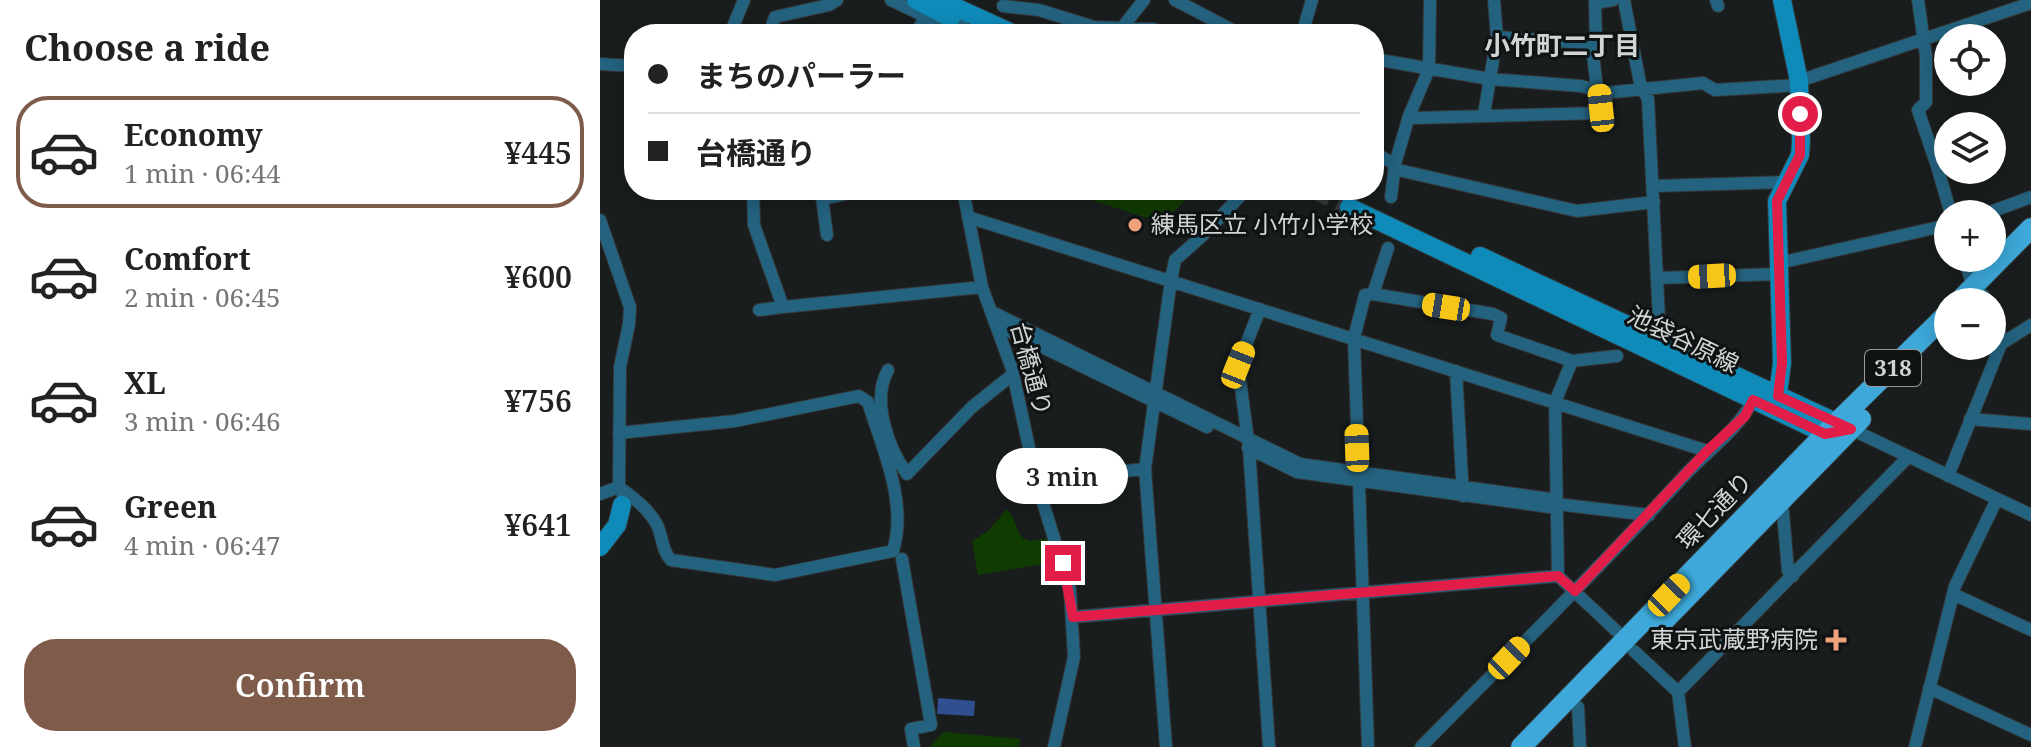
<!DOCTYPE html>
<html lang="en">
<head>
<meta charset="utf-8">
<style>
  :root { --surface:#fff; --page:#f2f2f2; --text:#222; --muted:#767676; --line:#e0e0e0; --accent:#7f5b4a }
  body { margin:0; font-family:"Noto Serif","Noto Sans JP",serif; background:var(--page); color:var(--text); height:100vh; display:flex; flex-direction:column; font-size:30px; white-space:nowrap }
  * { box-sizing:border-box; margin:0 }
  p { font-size:26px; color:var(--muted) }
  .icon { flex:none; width:44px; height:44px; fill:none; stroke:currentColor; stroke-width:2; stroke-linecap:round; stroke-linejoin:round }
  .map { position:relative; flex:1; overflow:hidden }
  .panel { display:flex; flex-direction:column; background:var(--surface); width:600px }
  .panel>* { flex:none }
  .top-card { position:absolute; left:24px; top:24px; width:760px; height:176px; border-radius:32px; box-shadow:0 4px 20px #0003; display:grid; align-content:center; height:176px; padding:0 24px; background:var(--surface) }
  .fabs { position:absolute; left:1334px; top:24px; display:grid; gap:16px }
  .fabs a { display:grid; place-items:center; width:72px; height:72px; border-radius:50%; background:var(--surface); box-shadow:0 4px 20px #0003; font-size:40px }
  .end { position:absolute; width:36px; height:36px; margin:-18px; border:10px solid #e11d48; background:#fff; box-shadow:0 0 0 4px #fff }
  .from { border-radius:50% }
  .bubble { position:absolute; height:56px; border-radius:28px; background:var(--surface); box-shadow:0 4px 20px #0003; font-size:26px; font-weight:600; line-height:56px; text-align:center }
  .car { position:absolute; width:24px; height:48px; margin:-24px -12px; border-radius:10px; box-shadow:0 0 6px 2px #0007; background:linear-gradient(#f5c518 24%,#345 0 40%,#f5c518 0 76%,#345 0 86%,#f5c518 0) }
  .top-card b { display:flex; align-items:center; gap:28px; height:76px; font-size:30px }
  .top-card b+b { border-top:2px solid var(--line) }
  .top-card i { width:20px; height:20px; background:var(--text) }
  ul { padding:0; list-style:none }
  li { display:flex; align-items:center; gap:24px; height:112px; margin:0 16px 12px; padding:0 8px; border:4px solid transparent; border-radius:32px }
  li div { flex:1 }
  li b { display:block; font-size:30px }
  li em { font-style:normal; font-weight:600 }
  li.on { border-color:var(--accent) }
  li>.icon { width:72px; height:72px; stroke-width:1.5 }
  h2 { padding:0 24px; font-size:36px; line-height:96px }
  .cta { display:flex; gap:16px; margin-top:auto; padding:16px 24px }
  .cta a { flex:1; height:92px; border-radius:32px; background:var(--accent); color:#fff; font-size:32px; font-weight:600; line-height:92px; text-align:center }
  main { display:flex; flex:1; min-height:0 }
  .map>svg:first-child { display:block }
  .green { fill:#103b01 }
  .water { fill:#2f4f91 }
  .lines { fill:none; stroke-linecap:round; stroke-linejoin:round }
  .secondary-tunnel { stroke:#353939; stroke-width:18; stroke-dasharray:18 9; stroke-linecap:butt }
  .street-casing { stroke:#333737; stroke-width:14 }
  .secondary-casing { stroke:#333737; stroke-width:20 }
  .primary-casing { stroke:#333737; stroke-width:22 }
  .street { stroke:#246380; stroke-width:12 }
  .secondary { stroke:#0f8bba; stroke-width:18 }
  .primary { stroke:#3da8d9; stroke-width:20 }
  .route { stroke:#e11d48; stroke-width:10 }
  .poi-dot { fill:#f1a17c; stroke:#101314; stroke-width:3 }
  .labels { text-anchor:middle; stroke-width:6; stroke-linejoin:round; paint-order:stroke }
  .shield { fill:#101314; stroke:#989b9b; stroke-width:2 }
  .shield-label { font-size:22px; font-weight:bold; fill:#d2d5d5 }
  .poi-label { font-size:24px; fill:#d2d5d5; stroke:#101314; text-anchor:start }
  .street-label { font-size:24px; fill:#d2d5d5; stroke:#101314 }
  .neighbourhood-label { font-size:26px; font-weight:bold; fill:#d2d5d5; stroke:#101314 }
</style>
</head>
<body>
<main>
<section class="panel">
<h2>Choose a ride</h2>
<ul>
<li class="on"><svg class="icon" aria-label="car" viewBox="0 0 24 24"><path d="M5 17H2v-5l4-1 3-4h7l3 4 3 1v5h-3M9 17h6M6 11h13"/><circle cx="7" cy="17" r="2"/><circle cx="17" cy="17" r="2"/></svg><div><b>Economy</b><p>1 min · 06:44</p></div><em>¥445</em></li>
<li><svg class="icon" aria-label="car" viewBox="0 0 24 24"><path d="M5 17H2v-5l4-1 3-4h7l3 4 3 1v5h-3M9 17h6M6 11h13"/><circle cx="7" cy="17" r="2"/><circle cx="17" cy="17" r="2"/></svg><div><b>Comfort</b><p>2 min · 06:45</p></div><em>¥600</em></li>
<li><svg class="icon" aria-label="car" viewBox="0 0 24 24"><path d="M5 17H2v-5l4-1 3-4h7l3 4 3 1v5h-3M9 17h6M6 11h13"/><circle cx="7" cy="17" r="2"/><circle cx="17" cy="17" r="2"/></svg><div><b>XL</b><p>3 min · 06:46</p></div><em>¥756</em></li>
<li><svg class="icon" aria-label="car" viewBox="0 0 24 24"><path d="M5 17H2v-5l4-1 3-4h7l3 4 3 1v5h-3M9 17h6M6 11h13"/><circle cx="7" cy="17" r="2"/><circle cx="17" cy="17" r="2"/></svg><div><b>Green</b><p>4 min · 06:47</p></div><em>¥641</em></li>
</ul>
<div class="cta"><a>Confirm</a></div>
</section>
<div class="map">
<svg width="1431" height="747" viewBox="0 0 1431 747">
  <rect width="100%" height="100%" fill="#191d1d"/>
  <path class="green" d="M484 190H595L563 223 485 198Z
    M407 509C423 527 412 548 447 538L453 555 448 563 378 575 372 541 388 531Z
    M344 732 420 739 419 747H329Z"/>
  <path class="water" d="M338 698 375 701 374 716 337 714Z"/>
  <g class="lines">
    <path class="secondary-tunnel" d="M714 190 749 207"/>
    <g class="street-casing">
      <path id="street" d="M291 0 343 25 362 24
        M575 0 640 34
        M1024 0 1040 83 1048 99 1059 319
        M1116 0 1118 6
        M1318 0 1326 56V102L1318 110 1337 166 1351 214
        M995 3 1013 0
        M403 6 439 10 494 27 554 29 566 34
        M521 29 544 0
        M130 34 144 0
        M169 34 175 17 229 5 237 0
        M315 34 326 17
        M702 34 712 0
        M992 47 996 41 995 0
        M774 59 890 79 981 86 1005 93 1103 83 1115 90 1199 85
        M0 64 34 66
        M1199 81 1431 3
        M884 114 897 37 894 0
        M809 116 814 118 1000 113 992 47 986 43 897 37
        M774 153 795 164
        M794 169 977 211 1054 202
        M1054 186 1186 182
        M153 190 154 225 183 307 382 287
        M221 190 227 235
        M363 190 382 287 412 369 436 480 470 590 474 657 454 747
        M791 197 795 164 809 116 829 69 830 0
        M223 199 263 190
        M1385 214 1431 197
        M368 217 1107 451
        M0 220 30 307 29 324 20 367 19 487 23 490V496
        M1364 258 1373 287
        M1179 263 1348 225
        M1058 278 1179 274
        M773 294 788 248
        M1383 295 1386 302
        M660 309 638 365 649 448 669 746
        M159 310 183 307
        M392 312 700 464 957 500
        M1392 315 1403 342
        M397 325 607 427
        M972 361 955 402 958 576 1026 640
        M288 370C271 400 288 448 307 474L372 407 412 375
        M856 371 863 496
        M1370 419 1431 424
        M1251 429 1431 515
        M19 433 135 421 259 396 268 402C282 448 308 502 293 551L175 575 71 560C61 550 63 535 56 523 48 509 35 499 23 490
        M648 448 697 472 957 508
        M1348 476 1401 344 1431 325
        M436 480 545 469
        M0 494 19 487
        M1182 501 1188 571 1193 576
        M957 504 1049 515
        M302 559 331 725 311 729 314 747
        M1353 594 1431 630
        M473 617 958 576
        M1034 651 1078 692 1085 747
        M1329 688 1431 735
        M1078 692 1308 457
        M978 707 980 747
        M566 747 545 469 571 280 575 260 602 236 646 190
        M768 747 754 338 765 295 773 294 893 314 901 318 897 335 972 361 1017 356
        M821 747C909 657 999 569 1084 476 1107 451 1138 430 1153 400
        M1315 747 1355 586 1397 499"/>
    </g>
    <g class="secondary-casing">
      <path id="secondary" d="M316 0 351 18
        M340 0 414 34
        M749 207 1225 434 1236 432
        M880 256 1248 428
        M1179 405 1177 402 1182 363 1177 201 1200 155 1201 142 1199 81 1182 0
        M0 547 17 525 22 505"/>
    </g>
    <g class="primary-casing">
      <path id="primary" d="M1358 302 1431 228
        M1060 625 1261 419
        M921 747 1225 434 1348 313"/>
    </g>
    <use href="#street" class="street"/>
    <use href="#secondary" class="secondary"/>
    <use href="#primary" class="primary"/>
  </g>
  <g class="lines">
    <path class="route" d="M463 563 473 617 958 576 975 591 1107 451 1145 416 1153 400 1225 434 1251 429 1178 396 1182 363 1177 201 1200 155V114"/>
  </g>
  <g class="poi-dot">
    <circle cx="535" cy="225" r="8"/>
    <path d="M1232 628h8v8h8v8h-8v8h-8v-8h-8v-8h8z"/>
  </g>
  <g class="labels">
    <rect class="shield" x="1265" y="350" width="56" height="36" rx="6"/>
    <g class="shield-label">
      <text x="1293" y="376">318</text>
    </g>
    <g class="poi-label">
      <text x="551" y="233">練馬区立 小竹小学校</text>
      <text x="1218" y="648" text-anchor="end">東京武蔵野病院</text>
    </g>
    <g class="street-label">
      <text transform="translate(1083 340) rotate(26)" y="8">池袋谷原線</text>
      <text transform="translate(431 369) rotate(75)" y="8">台橋通り</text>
      <text transform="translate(1115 511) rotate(-46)" y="8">環七通り</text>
    </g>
    <g class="neighbourhood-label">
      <text x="962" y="55">小竹町二丁目</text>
    </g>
  </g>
</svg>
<div class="fabs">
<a><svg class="icon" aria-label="locate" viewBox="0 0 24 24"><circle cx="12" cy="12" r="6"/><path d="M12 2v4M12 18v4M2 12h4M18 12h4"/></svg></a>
<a><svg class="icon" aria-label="layers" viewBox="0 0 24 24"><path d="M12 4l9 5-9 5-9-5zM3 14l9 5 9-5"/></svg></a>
<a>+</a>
<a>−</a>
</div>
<i class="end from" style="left:1200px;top:114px"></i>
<i class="end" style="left:463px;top:563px"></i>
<div class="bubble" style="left:396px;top:448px;width:132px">3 min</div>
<i class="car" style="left:1001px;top:108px;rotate:354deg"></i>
<i class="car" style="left:1112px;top:276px;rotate:267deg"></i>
<i class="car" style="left:846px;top:307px;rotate:279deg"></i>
<i class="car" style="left:638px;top:365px;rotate:22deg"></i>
<i class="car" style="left:757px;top:448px;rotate:358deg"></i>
<i class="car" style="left:1069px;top:595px;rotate:44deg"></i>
<i class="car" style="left:909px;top:658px;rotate:44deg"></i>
<div class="top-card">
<b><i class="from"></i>まちのパーラー</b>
<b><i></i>台橋通り</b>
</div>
</div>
</main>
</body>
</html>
